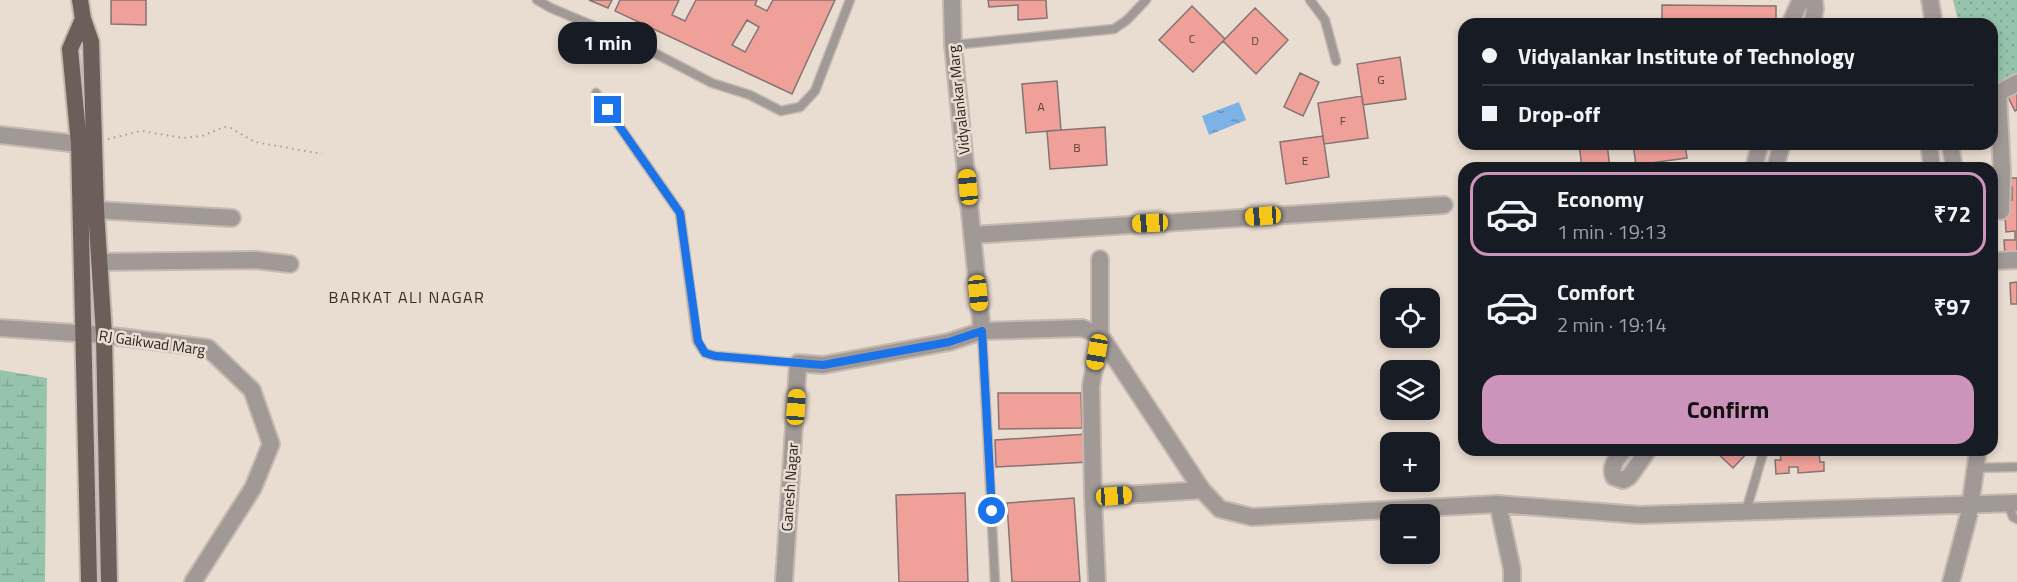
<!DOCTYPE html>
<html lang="en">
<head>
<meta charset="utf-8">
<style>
  :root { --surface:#171b24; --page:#242831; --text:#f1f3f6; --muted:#9ea1a6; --line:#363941; --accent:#cd94bb }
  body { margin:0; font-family:"Titillium Web",sans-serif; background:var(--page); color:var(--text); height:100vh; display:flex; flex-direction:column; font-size:22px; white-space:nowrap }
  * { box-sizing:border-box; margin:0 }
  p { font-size:20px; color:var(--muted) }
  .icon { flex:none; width:33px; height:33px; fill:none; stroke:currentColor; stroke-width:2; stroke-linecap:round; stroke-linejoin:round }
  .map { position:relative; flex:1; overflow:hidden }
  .sheet { position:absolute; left:1458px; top:162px; width:540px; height:294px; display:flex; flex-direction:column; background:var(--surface); border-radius:18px; box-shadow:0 3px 9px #0003 }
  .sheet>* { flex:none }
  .guide { position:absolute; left:1458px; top:18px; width:540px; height:132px; border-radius:18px; box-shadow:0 3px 9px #0003; display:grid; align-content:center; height:132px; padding:0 24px; background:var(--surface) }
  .fabs { position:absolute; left:1380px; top:288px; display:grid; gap:12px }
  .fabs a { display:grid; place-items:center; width:60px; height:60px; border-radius:12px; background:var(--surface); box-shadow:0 3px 9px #0003; font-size:30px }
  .end { position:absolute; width:27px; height:27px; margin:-14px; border:8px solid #1a73e8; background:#fff; box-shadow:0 0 0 3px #fff }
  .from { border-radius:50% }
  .bubble { position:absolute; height:42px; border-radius:18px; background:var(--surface); box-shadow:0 3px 9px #0003; font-size:20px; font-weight:700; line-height:42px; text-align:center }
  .car { position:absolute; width:18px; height:36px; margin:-18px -9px; border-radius:8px; box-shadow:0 0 4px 2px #0007; background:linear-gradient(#f5c518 24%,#345 0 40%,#f5c518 0 76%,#345 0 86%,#f5c518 0) }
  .guide b { display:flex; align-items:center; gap:21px; height:57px; font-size:22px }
  .guide b+b { border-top:2px solid var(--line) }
  .guide i { width:15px; height:15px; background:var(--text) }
  ul { padding:10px 0 0; list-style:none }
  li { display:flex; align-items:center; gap:18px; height:84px; margin:0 12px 9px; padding:0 12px; border:3px solid transparent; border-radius:18px }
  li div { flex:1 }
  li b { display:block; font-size:22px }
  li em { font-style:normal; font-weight:700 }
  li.selected { border-color:var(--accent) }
  li>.icon { width:54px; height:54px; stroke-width:1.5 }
  .cta { display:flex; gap:12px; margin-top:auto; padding:12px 24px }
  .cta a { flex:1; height:69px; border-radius:18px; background:var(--accent); color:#111; font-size:24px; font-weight:700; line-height:69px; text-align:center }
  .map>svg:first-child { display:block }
  .wetland { fill:url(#wetland-marsh) }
  .park { fill:url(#park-dots) }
  .water { fill:url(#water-ripples) }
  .building { fill:#efa099; stroke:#857472; stroke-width:1.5; fill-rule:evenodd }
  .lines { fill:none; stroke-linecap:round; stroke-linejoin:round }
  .service-casing { stroke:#c6bab0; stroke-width:11 }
  .minor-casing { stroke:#c6bab0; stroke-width:20 }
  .primary-casing { stroke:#c6bab0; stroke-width:20 }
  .path { stroke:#a99e96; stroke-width:2; stroke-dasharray:1.5 4.5; stroke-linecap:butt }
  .service { stroke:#a09996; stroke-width:8 }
  .minor { stroke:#a09996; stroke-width:16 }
  .primary { stroke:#6c5f5a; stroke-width:16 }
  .route { stroke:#1a73e8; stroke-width:8 }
  .labels { text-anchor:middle; stroke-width:5; stroke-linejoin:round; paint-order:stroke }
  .number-label { font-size:12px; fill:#573f3a }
  .street-label { font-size:15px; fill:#241f1b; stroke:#e9dcd1 }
  .neighbourhood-label { font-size:16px; letter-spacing:1.5px; fill:#372d24; stroke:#e9dcd1 }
</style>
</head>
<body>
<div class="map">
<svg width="2017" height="582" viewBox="0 0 2017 582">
  <defs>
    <pattern id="wetland-marsh" width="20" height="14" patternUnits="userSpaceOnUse" patternTransform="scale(1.5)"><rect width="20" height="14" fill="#96c3ab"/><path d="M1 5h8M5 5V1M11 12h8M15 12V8" fill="none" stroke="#81a793"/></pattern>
    <pattern id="park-dots" width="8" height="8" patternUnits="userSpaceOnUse" patternTransform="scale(1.5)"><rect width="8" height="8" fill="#96c3ab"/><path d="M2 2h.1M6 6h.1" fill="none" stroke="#81a793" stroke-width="1.8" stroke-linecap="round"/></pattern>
    <pattern id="water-ripples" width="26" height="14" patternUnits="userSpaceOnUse" patternTransform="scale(1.5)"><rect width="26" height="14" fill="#7db2e6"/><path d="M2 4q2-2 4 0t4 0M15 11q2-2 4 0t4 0" fill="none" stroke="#6690ba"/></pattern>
  </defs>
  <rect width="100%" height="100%" fill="#e9dcd1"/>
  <path class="wetland" d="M0 370 47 378 45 582H0Z"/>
  <path class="park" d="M1953 0H2017V79L1992 92V24H1959Z"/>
  <path class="water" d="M1239 102 1246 120 1209 135 1202 116Z"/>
  <path class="building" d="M111 0H146V25L111 24Z
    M589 0H612L608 8Z
    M620 0H679L672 15 685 21 696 0H757L755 5 767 11 773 0H835L792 94 615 11ZM747 20 759 27 745 52 732 45Z
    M988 0H1046L1047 18 1018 20V5L989 7Z
    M1662 5 1776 6V24H1662Z
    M1192 6 1225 39 1193 72 1159 40Z
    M1255 8 1288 40 1256 74 1223 41Z
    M1400 57 1406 99 1363 105 1357 64Z
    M1300 73 1319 82 1303 116 1284 107Z
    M1057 81 1061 130 1026 133 1022 84Z
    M2017 87V110L2015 111 2006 93Z
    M1362 96 1368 138 1324 144 1318 103Z
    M1105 127 1107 165 1050 169 1047 131Z
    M1323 136 1329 177 1286 184 1280 142Z
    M1579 144H1607L1610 168H1582Z
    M1633 144H1685L1687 158 1636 165Z
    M2005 178H2017V255H2005L2004 240H2015V231L2006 232 2004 200H2012V187L2005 188Z
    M2017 282V304H2011L2010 283Z
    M998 393H1081L1082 428 999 429Z
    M1087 434 1089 462 996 467 995 440Z
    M1714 450H1750L1733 468Z
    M1773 450H1823V452H1819L1820 462H1824V471L1798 473V467H1789V473L1776 474 1775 460H1781L1780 454H1773Z
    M965 493 968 582H899L896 495Z
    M1074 498 1080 582H1012L1007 503Z"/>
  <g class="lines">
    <g class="service-casing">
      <path id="service" d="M537 0 551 8 639 45 712 83 750 95 781 111 800 107 815 91 850 0
        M1310 0 1325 20 1336 61
        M953 45 1114 29 1127 20 1146 0
        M596 93 680 213 697 341 705 353 715 356 798 363
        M982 331 995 582
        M1976 468 2017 467
        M2008 504 2013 517 2017 519
        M1746 511 1764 450"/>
    </g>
    <g class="minor-casing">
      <path id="minor" d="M952 0 953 45 982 331
        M1930 0 1934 24
        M1790 24 1799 4 1804 0
        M1812 24 1815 9 1814 0
        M0 135 79 144
        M1929 144 1932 168
        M1950 144 1954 168
        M1754 168 1760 144
        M1775 168 1782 144
        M96 210 232 218
        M2001 211 2002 172 1998 93 2017 83
        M972 235 1444 205
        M1992 261 2017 260
        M99 262 255 260 290 264
        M0 328 104 335 208 348 252 390 271 444 253 488 193 582
        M1624 450C1617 458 1609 466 1614 477L1623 480 1629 477 1648 450
        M1093 497 1202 490
        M1498 504 1512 569V582
        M784 582 798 363 823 365 949 342 982 331 1082 328 1100 335 1202 490 1220 509 1252 517 1498 504 1640 515 2017 503
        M1097 582 1093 497 1091 386 1100 335V259
        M1951 582 1969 514 1978 450"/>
    </g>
    <g class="primary-casing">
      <path id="primary" d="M80 0 83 19 91 42 96 210 104 335 109 582
        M83 19 70 49 79 144 89 582"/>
    </g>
    <path class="path" d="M108 139 141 131 183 138 202 136 224 127 231 128 255 142 322 154"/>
    <use href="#service" class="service"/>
    <use href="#minor" class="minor"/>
    <use href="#primary" class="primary"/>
  </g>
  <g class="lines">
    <path class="route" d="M608 110 680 213 698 341 705 353 715 356 823 365 949 342 982 331 992 511"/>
  </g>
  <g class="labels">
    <g class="number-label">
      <text x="1192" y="43">C</text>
      <text x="1255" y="45">D</text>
      <text x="1381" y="84">G</text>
      <text x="1041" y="111">A</text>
      <text x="1343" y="125">F</text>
      <text x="1077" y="152">B</text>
      <text x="1305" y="165">E</text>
    </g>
    <g class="street-label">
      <text transform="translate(959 100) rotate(-96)" y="5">Vidyalankar Marg</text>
      <text transform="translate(152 343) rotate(8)" y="5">RJ Gaikwad Marg</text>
      <text transform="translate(790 487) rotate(-86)" y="5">Ganesh Nagar</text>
    </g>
    <g class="neighbourhood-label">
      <text x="407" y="303">BARKAT ALI NAGAR</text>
    </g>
  </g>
</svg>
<div class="fabs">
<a><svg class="icon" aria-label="locate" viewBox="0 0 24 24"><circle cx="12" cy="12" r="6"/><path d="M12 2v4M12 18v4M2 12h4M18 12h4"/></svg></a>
<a><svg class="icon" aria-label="layers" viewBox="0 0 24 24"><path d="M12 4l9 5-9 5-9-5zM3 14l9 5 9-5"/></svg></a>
<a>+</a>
<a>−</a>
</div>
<i class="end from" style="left:992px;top:511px"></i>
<i class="end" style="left:608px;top:110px"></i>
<div class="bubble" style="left:558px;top:22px;width:99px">1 min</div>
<i class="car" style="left:968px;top:187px;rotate:354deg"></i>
<i class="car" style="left:1263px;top:216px;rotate:266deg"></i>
<i class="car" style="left:1150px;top:223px;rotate:267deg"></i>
<i class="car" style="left:978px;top:293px;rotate:174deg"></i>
<i class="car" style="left:1097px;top:352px;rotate:190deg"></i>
<i class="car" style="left:796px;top:407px;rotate:4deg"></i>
<i class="car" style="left:1114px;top:496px;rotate:86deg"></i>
<div class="guide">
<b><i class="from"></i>Vidyalankar Institute of Technology</b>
<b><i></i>Drop-off</b>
</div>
<section class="sheet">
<ul>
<li class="selected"><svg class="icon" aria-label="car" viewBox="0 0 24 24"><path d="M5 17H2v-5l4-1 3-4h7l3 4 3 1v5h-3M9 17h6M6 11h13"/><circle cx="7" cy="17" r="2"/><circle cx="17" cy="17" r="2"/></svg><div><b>Economy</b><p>1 min · 19:13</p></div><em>₹72</em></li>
<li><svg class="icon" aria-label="car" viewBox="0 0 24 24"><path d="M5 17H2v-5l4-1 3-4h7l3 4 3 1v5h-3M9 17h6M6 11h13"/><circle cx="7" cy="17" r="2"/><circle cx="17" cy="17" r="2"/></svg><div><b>Comfort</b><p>2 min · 19:14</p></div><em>₹97</em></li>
</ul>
<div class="cta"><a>Confirm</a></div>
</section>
</div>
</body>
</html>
